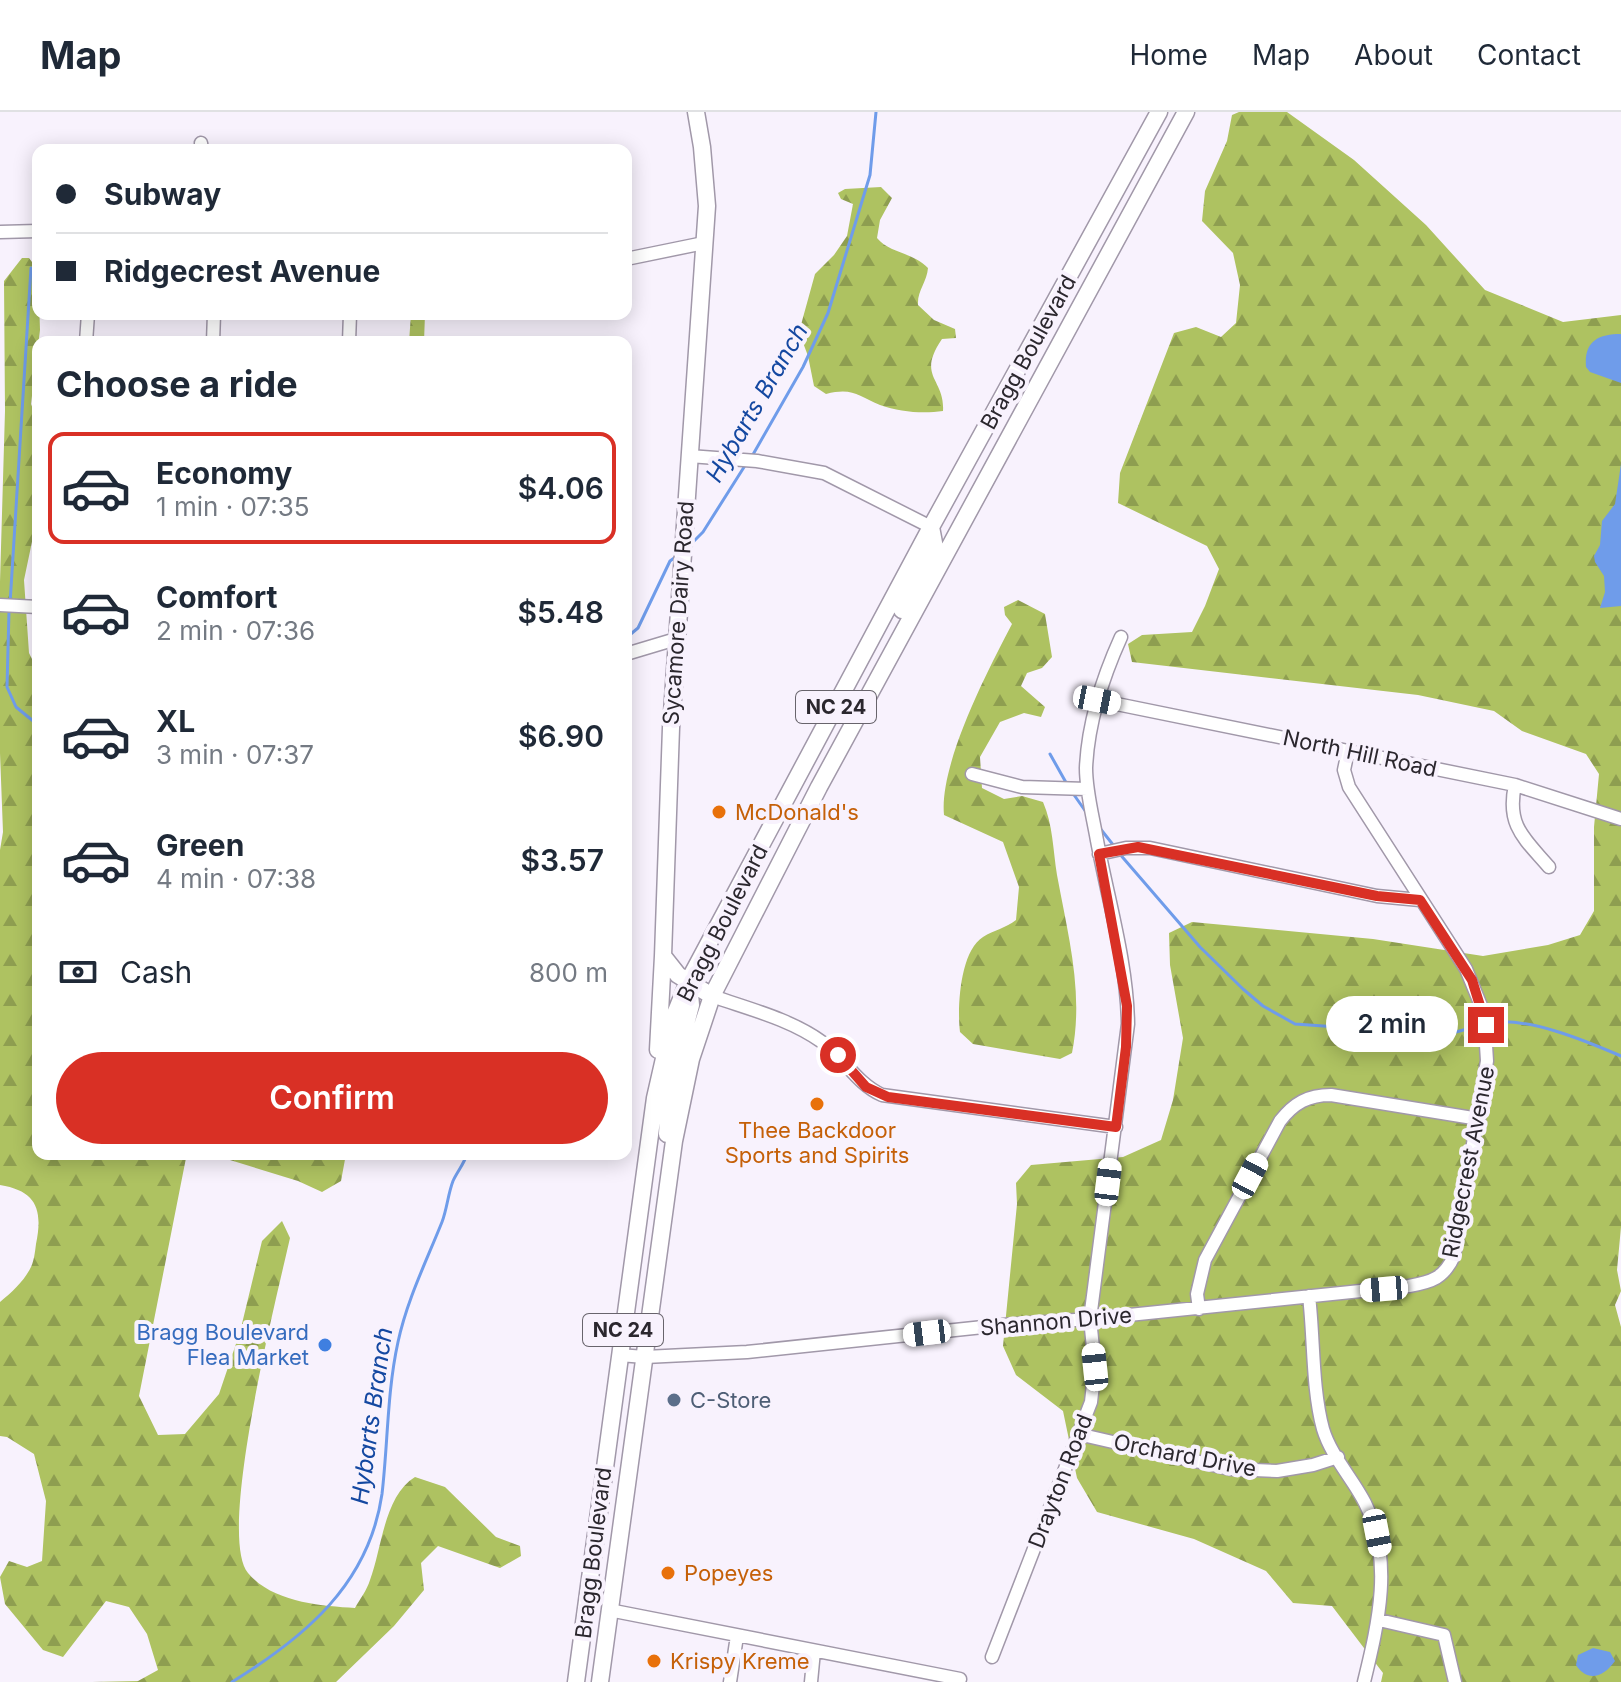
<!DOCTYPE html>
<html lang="en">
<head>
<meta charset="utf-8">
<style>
  :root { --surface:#fff; --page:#f6f6f7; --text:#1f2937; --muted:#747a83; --line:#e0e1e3; --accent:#d93025 }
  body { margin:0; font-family:Inter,sans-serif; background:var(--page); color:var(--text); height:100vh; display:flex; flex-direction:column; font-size:30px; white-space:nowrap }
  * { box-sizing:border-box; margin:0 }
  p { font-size:26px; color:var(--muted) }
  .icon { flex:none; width:44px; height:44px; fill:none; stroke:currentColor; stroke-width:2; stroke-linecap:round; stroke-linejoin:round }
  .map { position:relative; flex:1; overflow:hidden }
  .side { position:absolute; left:32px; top:224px; width:600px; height:824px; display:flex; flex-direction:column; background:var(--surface); border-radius:16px; box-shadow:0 4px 20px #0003 }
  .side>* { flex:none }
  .top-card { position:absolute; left:32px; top:32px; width:600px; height:176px; border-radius:16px; box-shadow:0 4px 20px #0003; display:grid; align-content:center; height:176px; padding:0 24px; background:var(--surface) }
  .end { position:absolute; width:36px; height:36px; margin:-18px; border:10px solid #d93025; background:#fff; box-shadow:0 0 0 4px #fff }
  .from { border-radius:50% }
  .bubble { position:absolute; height:56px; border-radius:28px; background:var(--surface); box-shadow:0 4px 20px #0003; font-size:26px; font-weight:600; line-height:56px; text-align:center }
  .car { position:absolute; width:24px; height:48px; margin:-24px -12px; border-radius:10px; box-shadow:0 0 6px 2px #0007; background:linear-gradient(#fff 24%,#345 0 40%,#fff 0 76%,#345 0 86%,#fff 0) }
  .top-card b { display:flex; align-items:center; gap:28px; height:76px; font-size:30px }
  .top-card b+b { border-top:2px solid var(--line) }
  .top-card i { width:20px; height:20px; background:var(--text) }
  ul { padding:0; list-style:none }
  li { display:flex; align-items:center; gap:24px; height:112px; margin:0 16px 12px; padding:0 8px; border:4px solid transparent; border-radius:16px }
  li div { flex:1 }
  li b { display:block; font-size:30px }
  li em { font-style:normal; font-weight:600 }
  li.active { border-color:var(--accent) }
  li>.icon { width:72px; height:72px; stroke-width:1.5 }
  h2 { padding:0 24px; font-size:36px; line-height:96px }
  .pay { display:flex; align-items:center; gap:20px; height:88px; padding:0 24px; font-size:30px }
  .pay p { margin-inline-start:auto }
  .primary-button { display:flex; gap:16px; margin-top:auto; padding:16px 24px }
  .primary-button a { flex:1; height:92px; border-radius:48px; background:var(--accent); color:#fff; font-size:32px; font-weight:600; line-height:92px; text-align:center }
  header { display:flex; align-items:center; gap:48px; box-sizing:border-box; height:112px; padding:0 40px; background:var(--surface); border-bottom:2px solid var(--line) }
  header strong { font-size:38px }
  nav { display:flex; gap:44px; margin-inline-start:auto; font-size:28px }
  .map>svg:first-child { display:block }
  .forest { fill:url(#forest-firs) }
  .water { fill:#6f9cea }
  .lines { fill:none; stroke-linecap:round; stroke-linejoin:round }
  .stream { stroke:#6f9cea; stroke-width:3 }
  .minor-casing { stroke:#a198a9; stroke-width:15 }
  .major-casing { stroke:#a198a9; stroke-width:19 }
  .minor { stroke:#fff; stroke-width:12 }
  .major { stroke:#fff; stroke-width:16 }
  .route { stroke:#d93025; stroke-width:10 }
  .food-dot { fill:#e8710a; stroke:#f8f2fd; stroke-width:3 }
  .shop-dot { fill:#3f7fe0; stroke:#f8f2fd; stroke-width:3 }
  .service-dot { fill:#5c6f8a; stroke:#f8f2fd; stroke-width:3 }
  .labels { text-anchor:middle; stroke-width:8; stroke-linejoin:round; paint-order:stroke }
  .shield { fill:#f8f2fd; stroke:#68646c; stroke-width:2 }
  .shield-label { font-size:20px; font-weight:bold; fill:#2b272e }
  .street-label { font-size:22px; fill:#2b272e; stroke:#f8f2fd }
  .food-label { font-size:22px; fill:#c56008; stroke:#f8f2fd; text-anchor:start }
  .shop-label { font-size:22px; fill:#366cbe; stroke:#f8f2fd; text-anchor:end }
  .service-label { font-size:22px; fill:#4e5e75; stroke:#f8f2fd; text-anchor:start }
  .water-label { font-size:24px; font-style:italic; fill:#1448a1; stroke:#f8f2fd }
</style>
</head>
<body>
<header>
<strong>Map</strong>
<nav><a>Home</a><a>Map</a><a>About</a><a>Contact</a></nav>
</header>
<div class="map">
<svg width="1621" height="1570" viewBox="0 0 1621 1570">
  <defs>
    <pattern id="forest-firs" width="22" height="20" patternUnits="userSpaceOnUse" patternTransform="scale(2)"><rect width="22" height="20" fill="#aec261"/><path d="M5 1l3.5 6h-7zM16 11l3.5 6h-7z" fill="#8e9e50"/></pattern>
  </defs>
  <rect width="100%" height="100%" fill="#f8f2fd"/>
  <path class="forest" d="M1239 0H1287L1354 48 1426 113 1485 178 1563 210 1621 203V1115L1617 1158 1621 1179 1615 1193 1621 1215V1570H1381L1383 1561 1332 1494 1293 1491 1266 1459 1194 1427 1097 1400 1077 1366 1063 1299 1016 1263 1003 1234 1017 1092 1016 1071 1031 1053 1123 1045 1161 1028 1173 988 1183 926 1170 853 1169 821 1192 810 1373 827 1483 844 1548 833 1580 823 1594 799V715L1599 662 1586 642 1522 619 1494 599 1418 583 1132 550 1128 532 1142 523 1192 520 1205 494 1219 457 1207 434 1118 391 1120 361 1174 221 1196 215 1221 225 1236 211 1240 173 1233 141 1202 109 1205 79 1227 29 1232 3Z
    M881 75 892 86 880 108 877 126C889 141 912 140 928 156 927 170 917 179 918 193L934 208 955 217 956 226 942 227C916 265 945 266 943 299 923 302 900 300 880 293 858 284 853 275 826 282L814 274 808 244 799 220 815 162 834 143 847 124 853 92 841 87 838 81 845 77Z
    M22 146H29L38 158 40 218 31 292 38 310V401L24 468 29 541 38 559V1042H346L341 1069 322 1080 298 1069 217 1044 186 1046 139 1284 158 1323 185 1322 219 1282 240 1220 262 1129 282 1109 290 1126C278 1180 216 1423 248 1461 272 1490 320 1494 355 1496 360 1487 367 1478 370 1468 382 1436 384 1384 415 1365L445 1375 496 1425 520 1434 521 1444 500 1456 438 1434 421 1451 424 1478 394 1514 336 1570H92L138 1569 158 1558 147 1522 129 1495 106 1489 63 1545 43 1538 5 1492 0 1465 9 1449 27 1455 42 1449 46 1389 34 1342 7 1325 0 1324V1190C12 1180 23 1170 30 1157 34 1150 35 1140 36 1132 43 1098 37 1079 0 1073V738L3 720 0 641V470L5 299 4 169Z
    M411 202H425L424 230H409Z
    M1018 488 1045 502 1052 545 1042 556 1027 561 1021 574 1045 595 1041 605 1024 601 1000 610 980 645 982 676 1004 687 1022 684 1043 690C1053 713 1053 738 1057 763 1068 823 1084 881 1072 941L1060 947 973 932 960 920C957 896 960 839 983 825 994 818 1006 816 1016 808L1019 775 1003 730 944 703C939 652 988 558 1012 512L1005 503 1004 495Z"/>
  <path class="water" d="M1621 222V271L1590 260 1586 255C1584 230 1597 222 1621 222Z
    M1621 352V494L1600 496 1605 480 1604 464 1595 450 1594 444 1600 433 1602 409 1615 392Z
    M1593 1536 1610 1540 1615 1549C1603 1566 1587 1570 1576 1553L1578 1543Z"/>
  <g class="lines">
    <path class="stream" d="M751 346 803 255 828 201 870 63 876 0
      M689 434 703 420 746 352
      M10 492 31 156
      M9 499 7 575 16 595 38 613
      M626 526 638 516 670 449 677 444
      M1050 642 1068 674
      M1072 680 1086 700
      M1099 715 1114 734
      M1118 740 1200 835 1243 877 1263 894 1295 912 1422 921 1456 920 1482 913
      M1489 911C1527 904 1586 929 1621 944
      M232 1570C305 1525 369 1472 382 1382 388 1331 387 1280 398 1230 407 1188 426 1150 442 1110 447 1097 448 1082 453 1069 457 1060 464 1052 467 1042"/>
    <g class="minor-casing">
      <path id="minor" d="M201 31 202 38
        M0 120 38 119
        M626 147 704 131
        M86 230 88 202
        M213 230 214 202
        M349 230 350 202
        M689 344 757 349 824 361 931 415
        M0 493 38 495
        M626 542 676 527
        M1097 588 1515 673 1621 707
        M972 662 1022 675 1087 677
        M1515 673C1506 714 1525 727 1549 755
        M1099 742 1126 736H1150L1377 784 1420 788
        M712 884C749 897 790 907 822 930 844 946 857 972 882 983L1116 1015
        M1309 1184C1314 1226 1312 1277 1323 1317 1331 1344 1353 1367 1365 1391 1394 1448 1378 1512 1364 1570
        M1199 1197 1197 1182 1205 1148 1280 1009C1294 991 1308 983 1331 983L1479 1007
        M619 1243 645 1245 747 1240 1002 1213 1090 1207 1409 1174C1432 1170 1444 1166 1454 1144L1487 949 1484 901 1466 857 1349 675 1344 658 1348 639
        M1078 1322 1230 1357 1277 1359 1313 1353 1338 1345
        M609 1498 960 1567
        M1379 1508 1444 1523 1455 1570
        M992 1545 1091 1290 1095 1255 1090 1207 1128 912C1127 848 1107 785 1096 723 1092 701 1086 678 1086 656 1088 610 1102 567 1121 525
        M730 1570 737 1524
        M811 1570 814 1539"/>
    </g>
    <g class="major-casing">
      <path id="major" d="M696 0 702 35 707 94 671 616 663 844 678 863 712 884
        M902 498 935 436 931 415
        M658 938 663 844
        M667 1022 670 973 691 893 689 872
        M576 1570 655 986 673 907 688 870 931 415 1159 0
        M600 1570 674 1029 691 947 712 884 819 675 1186 0"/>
    </g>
    <use href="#minor" class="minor"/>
    <use href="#major" class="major"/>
  </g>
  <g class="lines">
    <path class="route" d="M838 943 866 975 888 985 1116 1015 1126 935 1127 894 1099 742 1138 735 1377 784 1420 788 1472 868 1486 913"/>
  </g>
  <g class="food-dot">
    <circle cx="719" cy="700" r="8"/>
    <circle cx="817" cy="992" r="8"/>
    <circle cx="668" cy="1461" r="8"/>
    <circle cx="654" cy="1549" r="8"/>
  </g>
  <circle class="shop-dot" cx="325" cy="1233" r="8"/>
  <circle class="service-dot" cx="674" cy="1288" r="8"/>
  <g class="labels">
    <g class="shield">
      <rect x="796" y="579" width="80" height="32" rx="6"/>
      <rect x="583" y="1202" width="80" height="32" rx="6"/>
    </g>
    <g class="shield-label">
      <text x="836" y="602">NC 24</text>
      <text x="623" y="1225">NC 24</text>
    </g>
    <g class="street-label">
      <text transform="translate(1028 240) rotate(-61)" y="8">Bragg Boulevard</text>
      <text transform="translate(678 501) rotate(-86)" y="8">Sycamore Dairy Road</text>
      <text transform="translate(1360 641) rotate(12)" y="8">North Hill Road</text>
      <text transform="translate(722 811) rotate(-63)" y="8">Bragg Boulevard</text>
      <text transform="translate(1468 1050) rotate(-79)" y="8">Ridgecrest Avenue</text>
      <text transform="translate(1056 1209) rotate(-5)" y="8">Shannon Drive</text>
      <text transform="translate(1185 1343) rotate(11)" y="8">Orchard Drive</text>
      <text transform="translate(1060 1369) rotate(-69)" y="8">Drayton Road</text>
      <text transform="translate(593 1441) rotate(-83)" y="8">Bragg Boulevard</text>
    </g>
    <g class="food-label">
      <text x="735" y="708">McDonald's</text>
      <text x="817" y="1026" text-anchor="middle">Thee Backdoor<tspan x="817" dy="25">Sports and Spirits</tspan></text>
      <text x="684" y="1469">Popeyes</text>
      <text x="670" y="1557">Krispy Kreme</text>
    </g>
    <g class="shop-label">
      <text x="309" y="1228">Bragg Boulevard<tspan x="309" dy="25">Flea Market</tspan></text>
    </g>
    <g class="service-label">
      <text x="690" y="1296">C-Store</text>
    </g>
    <g class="water-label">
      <text transform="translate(757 291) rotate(-60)" y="8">Hybarts Branch</text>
      <text transform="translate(372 1304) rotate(-82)" y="8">Hybarts Branch</text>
    </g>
  </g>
</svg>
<i class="end from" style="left:838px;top:943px"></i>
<i class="end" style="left:1486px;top:913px"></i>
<div class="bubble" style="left:1326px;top:884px;width:132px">2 min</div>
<i class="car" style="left:1097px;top:588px;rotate:101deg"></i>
<i class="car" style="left:1250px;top:1064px;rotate:28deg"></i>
<i class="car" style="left:1108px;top:1070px;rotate:7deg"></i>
<i class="car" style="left:1384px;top:1177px;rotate:265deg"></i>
<i class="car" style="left:927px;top:1221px;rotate:263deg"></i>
<i class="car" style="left:1095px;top:1255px;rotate:354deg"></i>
<i class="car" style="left:1377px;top:1421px;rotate:169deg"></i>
<div class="top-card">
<b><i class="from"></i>Subway</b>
<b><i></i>Ridgecrest Avenue</b>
</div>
<section class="side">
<h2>Choose a ride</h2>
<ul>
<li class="active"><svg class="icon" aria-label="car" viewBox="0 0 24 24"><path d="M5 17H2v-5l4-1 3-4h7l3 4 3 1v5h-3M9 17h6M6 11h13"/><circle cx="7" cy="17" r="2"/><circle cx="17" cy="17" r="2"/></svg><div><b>Economy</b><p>1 min · 07:35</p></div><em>$4.06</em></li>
<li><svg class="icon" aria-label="car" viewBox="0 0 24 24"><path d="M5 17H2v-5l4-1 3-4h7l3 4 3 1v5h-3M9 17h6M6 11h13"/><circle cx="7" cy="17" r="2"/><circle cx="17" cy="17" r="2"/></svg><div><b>Comfort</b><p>2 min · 07:36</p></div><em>$5.48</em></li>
<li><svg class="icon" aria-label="car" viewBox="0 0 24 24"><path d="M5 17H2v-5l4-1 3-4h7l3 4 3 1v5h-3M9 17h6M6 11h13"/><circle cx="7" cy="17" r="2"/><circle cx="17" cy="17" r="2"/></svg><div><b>XL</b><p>3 min · 07:37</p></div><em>$6.90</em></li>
<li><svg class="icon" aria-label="car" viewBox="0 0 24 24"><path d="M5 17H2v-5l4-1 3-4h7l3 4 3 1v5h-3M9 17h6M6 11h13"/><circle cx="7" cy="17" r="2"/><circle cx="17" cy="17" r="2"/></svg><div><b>Green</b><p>4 min · 07:38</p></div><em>$3.57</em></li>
</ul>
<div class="pay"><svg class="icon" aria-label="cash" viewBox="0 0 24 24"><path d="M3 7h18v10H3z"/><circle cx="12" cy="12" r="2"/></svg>Cash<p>800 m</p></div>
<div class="primary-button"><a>Confirm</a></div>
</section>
</div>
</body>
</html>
